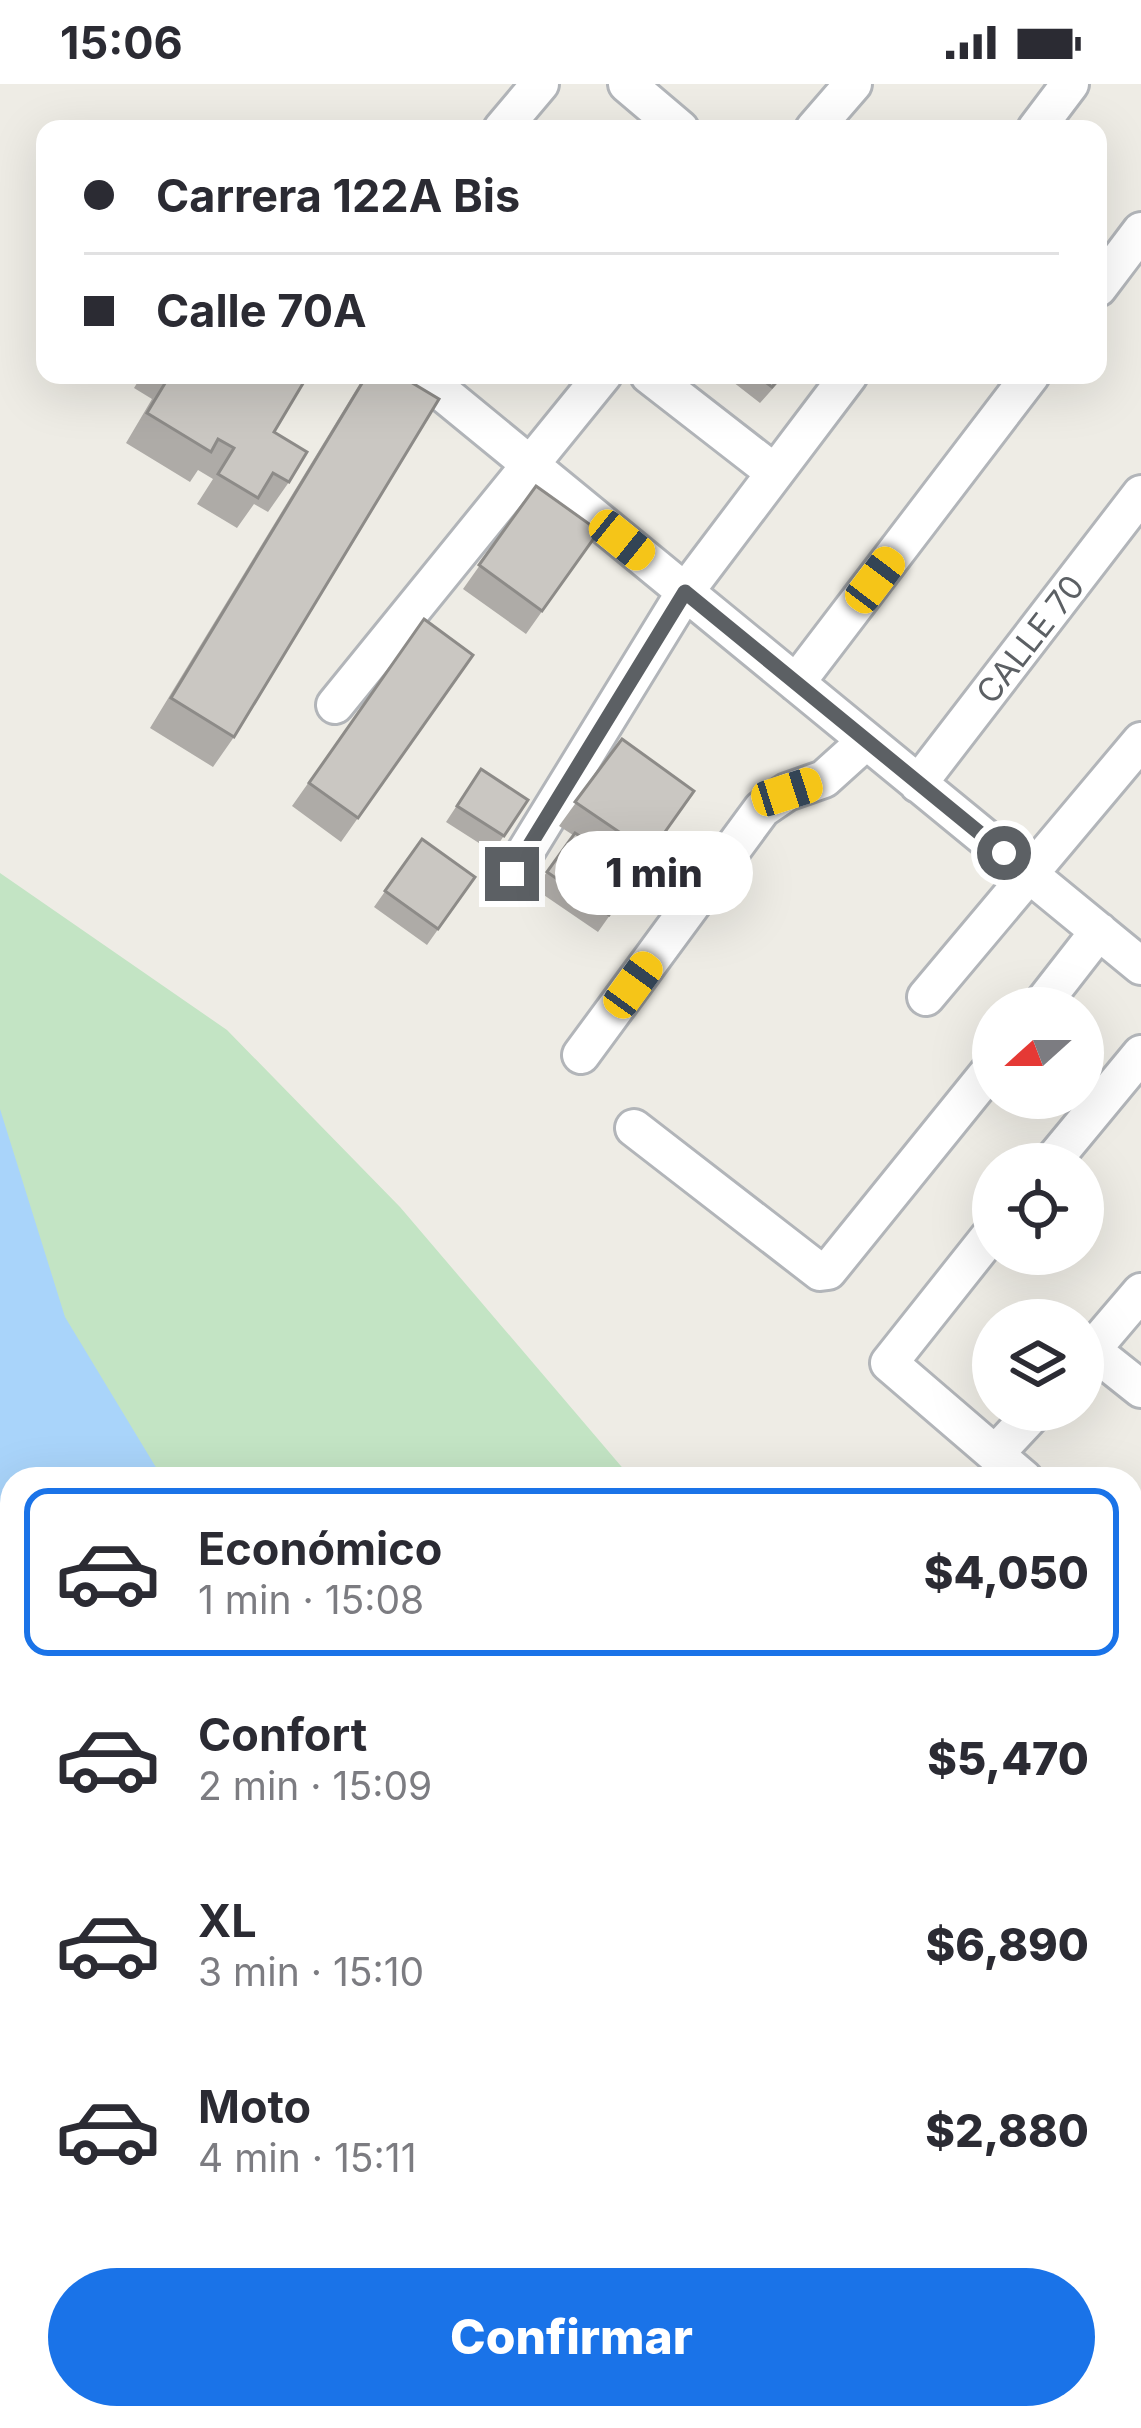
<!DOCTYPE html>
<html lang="es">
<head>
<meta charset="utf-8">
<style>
  :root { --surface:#fff; --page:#f7f7f7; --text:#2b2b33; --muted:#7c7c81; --line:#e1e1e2; --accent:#1a73e8 }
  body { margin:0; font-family:Inter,sans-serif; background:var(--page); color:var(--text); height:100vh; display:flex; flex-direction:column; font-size:45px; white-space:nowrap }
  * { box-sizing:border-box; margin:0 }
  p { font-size:39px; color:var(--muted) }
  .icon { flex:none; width:66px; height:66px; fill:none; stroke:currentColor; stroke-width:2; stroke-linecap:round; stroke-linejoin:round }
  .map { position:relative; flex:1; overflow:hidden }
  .drawer { position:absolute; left:0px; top:1383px; width:1143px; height:963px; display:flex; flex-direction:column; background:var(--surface); border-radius:36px 36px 0 0; box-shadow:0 12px 48px #0002 }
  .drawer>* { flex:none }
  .hud { position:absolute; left:36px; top:36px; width:1071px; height:264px; border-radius:24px; box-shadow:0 12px 48px #0002; display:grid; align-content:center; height:264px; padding:0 48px; background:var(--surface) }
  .needle { width:78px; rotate:249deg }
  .tools { position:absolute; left:972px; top:903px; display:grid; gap:24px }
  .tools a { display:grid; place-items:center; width:132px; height:132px; border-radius:50%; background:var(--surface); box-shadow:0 12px 48px #0002; font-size:60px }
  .end { position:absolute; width:54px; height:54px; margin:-27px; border:15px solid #5c6064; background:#fff; box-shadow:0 0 0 6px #fff }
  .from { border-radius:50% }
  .bubble { position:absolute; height:84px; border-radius:42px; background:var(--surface); box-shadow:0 12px 48px #0002; font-size:39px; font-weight:800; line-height:84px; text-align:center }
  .car { position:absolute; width:36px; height:72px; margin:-36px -18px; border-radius:15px; box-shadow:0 0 9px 3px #0007; background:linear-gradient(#f5c518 24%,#345 0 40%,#f5c518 0 76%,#345 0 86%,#f5c518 0) }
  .hud b { display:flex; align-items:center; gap:42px; height:114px; font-size:45px }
  .hud b+b { border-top:3px solid var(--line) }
  .hud i { width:30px; height:30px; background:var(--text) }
  ul { padding:21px 0 0; list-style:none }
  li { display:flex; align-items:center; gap:36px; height:168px; margin:0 24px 18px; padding:0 24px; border:6px solid transparent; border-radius:24px }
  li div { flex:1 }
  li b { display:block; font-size:45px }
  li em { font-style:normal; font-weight:800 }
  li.current { border-color:var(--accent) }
  li>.icon { width:108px; height:108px; stroke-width:1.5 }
  .primary-button { display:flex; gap:24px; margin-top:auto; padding:24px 48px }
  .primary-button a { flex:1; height:138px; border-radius:72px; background:var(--accent); color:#fff; font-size:48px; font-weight:800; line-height:138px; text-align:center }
  .status { display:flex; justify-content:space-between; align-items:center; height:84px; padding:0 60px; background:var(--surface); direction:ltr }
  .status svg { height:33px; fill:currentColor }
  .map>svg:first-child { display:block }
  .green { fill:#c3e4c4 }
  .water { fill:#a9d4fa }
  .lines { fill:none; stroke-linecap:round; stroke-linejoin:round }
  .minor-casing { stroke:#b2b5b9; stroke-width:42 }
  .minor { stroke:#fff; stroke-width:36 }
  .wall { fill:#aeaba7 }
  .building { fill:#cac7c2; stroke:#8d8b88; stroke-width:3 }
  .route { stroke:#5c6064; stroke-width:15 }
  .labels { text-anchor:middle; stroke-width:10; stroke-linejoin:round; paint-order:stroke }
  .street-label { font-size:33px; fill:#5c6064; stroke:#fff }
</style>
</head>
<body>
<div class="status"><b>15:06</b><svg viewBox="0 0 49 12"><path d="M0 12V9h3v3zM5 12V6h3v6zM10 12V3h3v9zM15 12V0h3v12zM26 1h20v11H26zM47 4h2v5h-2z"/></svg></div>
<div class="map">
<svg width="1141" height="2344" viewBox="0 0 1141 2344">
  <rect width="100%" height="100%" fill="#eeece5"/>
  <path class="green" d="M0 789 227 946 400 1123 632 1395H12V2334H756L751 2344H0Z"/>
  <path class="water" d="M0 1025 65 1233 163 1395H12V2334H328L327 2344H0Z"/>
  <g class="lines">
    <g class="minor-casing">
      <path id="minor" d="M627 0 680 45
        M502 45 540 0
        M814 45 853 0
        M1036 45 1070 0
        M1098 204 1141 147
        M421 291 1141 882
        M649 291 775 389
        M796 599 1031 291
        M335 621 603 291
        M918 700 1141 410
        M512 790 685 508 849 291
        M926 913 1141 657
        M1039 924 1099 847
        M581 971 762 725 787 708 824 695 866 657
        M634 1044 820 1188 828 1187 993 983
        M1050 1080 1141 970
        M993 1148 889 1279 1024 1395
        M1092 1266 1141 1305
        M1083 1276 1141 1208
        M995 1370 1036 1326
        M1131 1487 1141 1496
        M1131 1907 1141 1915
        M1131 2069 1141 2057
        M1131 2190 1141 2193
        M1131 2307 1141 2294
        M1101 2344 1109 2334"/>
    </g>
    <use href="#minor" class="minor"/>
  </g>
  <path class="wall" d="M142 291H308L274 348 289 398 268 428 254 420 237 444 197 420 213 395 198 386 190 398 126 359 152 315 134 304Z
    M365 291H399L234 653 213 683 150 644Z
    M724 291H785L760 319Z
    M536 402 599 447 526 550 463 505Z
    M424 535 473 571 341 758 292 722Z
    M622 655 694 707 636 789 639 790 598 848 535 805 573 751 559 742Z
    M481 685 528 716 493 768 446 738Z
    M422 755 475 793 427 861 374 823Z"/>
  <path class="building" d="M170 291H308L274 348 307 368 289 398 273 389 258 414 218 390 234 364 218 355 211 368 147 329Z
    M367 291H399L439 315 234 653 171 614Z
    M756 291H782L772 303Z
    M536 402 599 447 542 527 479 481Z
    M424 535 473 571 358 734 309 699Z
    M622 655 694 707 650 769 575 718Z
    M481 685 528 716 504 752 457 722Z
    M575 749 639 790 609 831 547 788Z
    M422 755 475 793 438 845 385 807Z"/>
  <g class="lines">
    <path class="route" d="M512 790 685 508 1004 769"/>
  </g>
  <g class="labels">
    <g class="street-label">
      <text transform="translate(1030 555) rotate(-52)" y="12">CALLE 70</text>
    </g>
  </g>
</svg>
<div class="tools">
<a><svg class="needle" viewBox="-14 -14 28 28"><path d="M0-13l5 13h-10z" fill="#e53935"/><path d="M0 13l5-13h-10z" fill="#7c7c81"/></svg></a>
<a><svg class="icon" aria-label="locate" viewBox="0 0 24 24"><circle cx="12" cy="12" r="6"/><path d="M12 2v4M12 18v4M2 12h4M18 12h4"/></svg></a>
<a><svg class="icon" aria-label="layers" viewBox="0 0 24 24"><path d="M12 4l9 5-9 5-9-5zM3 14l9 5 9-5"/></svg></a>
</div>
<i class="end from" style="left:1004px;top:769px"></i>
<i class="end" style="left:512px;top:790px"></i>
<div class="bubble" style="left:555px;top:747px;width:198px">1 min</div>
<i class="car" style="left:622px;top:456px;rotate:129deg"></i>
<i class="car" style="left:875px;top:496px;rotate:37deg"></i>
<i class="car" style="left:787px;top:708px;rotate:72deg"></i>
<i class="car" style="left:633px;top:901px;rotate:36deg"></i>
<div class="hud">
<b><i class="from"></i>Carrera 122A Bis</b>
<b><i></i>Calle 70A</b>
</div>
<section class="drawer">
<ul>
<li class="current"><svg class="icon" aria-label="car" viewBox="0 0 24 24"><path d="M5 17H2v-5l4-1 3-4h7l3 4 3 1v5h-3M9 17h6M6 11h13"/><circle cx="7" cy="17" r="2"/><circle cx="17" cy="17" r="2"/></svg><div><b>Económico</b><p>1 min · 15:08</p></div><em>$4,050</em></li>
<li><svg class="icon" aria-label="car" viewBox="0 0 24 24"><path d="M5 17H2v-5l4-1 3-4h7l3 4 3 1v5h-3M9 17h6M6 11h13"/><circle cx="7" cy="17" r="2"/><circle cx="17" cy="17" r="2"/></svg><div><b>Confort</b><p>2 min · 15:09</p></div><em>$5,470</em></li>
<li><svg class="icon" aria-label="car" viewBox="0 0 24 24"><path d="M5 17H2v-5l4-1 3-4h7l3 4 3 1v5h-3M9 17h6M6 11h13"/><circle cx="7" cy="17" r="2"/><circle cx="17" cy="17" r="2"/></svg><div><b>XL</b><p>3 min · 15:10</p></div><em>$6,890</em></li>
<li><svg class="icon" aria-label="car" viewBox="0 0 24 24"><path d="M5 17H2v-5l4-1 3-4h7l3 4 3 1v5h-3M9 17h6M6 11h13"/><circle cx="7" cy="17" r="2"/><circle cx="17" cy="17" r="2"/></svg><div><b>Moto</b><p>4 min · 15:11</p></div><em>$2,880</em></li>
</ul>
<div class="primary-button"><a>Confirmar</a></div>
</section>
</div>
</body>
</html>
